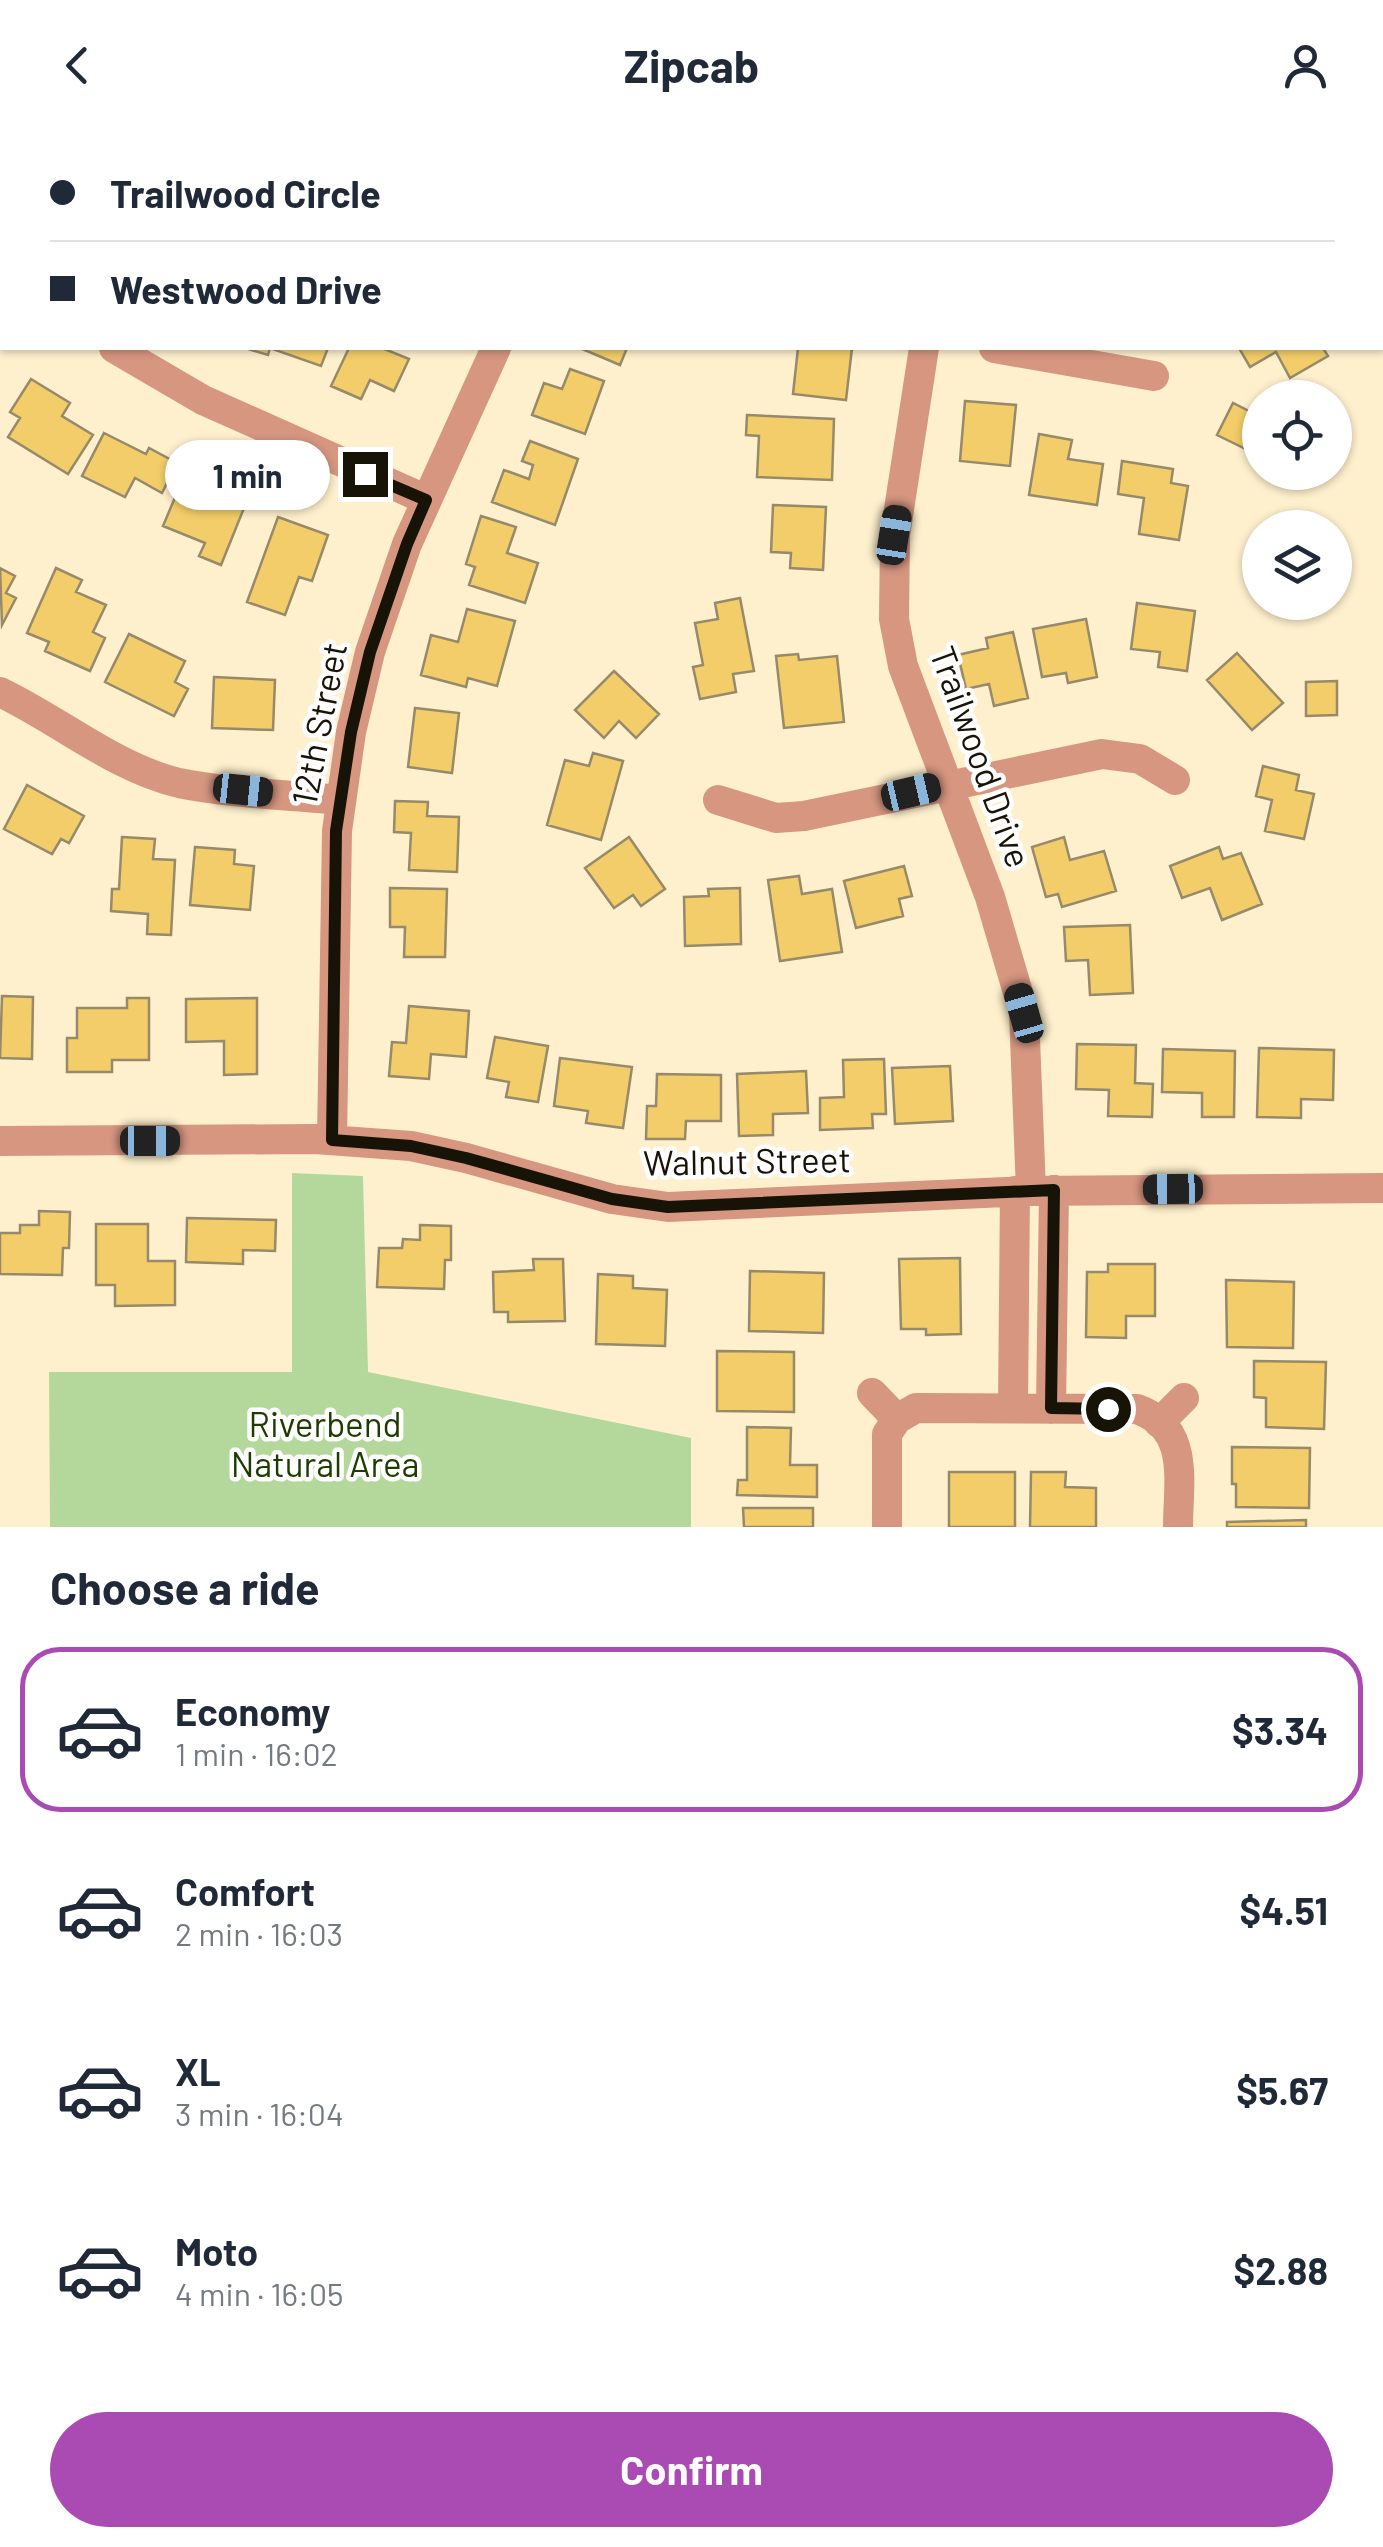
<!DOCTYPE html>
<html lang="en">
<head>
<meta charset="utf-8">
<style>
  :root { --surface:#fff; --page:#f6f6f7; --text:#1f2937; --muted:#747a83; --line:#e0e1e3; --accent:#aa4bb4 }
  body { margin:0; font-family:Barlow,sans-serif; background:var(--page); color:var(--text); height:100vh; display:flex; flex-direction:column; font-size:38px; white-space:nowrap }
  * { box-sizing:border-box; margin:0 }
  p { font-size:32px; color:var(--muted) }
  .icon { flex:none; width:55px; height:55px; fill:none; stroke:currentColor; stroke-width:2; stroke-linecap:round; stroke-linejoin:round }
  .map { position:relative; height:1397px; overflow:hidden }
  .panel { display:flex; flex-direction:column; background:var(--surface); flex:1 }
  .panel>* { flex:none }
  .top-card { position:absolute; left:0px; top:0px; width:1385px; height:220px; box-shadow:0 2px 8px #0004; display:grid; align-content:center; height:220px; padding:0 50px; background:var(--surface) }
  .fabs { position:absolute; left:1242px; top:250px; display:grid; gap:20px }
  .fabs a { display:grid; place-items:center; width:110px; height:110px; border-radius:50%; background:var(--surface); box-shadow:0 2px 8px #0004; font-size:50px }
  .end { position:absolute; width:45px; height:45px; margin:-22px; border:12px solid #181307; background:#fff; box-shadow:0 0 0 5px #fff }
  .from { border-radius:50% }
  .bubble { position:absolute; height:70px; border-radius:35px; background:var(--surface); box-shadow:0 2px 8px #0004; font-size:32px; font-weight:700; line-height:70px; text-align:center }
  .car { position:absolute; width:30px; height:60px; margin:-30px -15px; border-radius:12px; box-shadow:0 0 8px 2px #0007; background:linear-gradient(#222 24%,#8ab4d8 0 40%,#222 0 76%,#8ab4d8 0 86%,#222 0) }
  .top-card b { display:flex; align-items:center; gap:35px; height:95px; font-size:38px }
  .top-card b+b { border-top:2px solid var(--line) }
  .top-card i { width:25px; height:25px; background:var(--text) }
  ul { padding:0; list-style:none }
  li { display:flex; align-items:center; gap:30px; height:165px; margin:0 20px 15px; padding:0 30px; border:5px solid transparent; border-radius:40px }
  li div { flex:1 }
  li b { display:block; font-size:38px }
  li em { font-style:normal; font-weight:700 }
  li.current { border-color:var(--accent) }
  li>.icon { width:90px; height:90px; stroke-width:1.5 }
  h2 { padding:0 50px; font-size:45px; line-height:120px }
  .button { display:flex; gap:20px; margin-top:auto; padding:20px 50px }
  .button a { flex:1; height:115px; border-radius:60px; background:var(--accent); color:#fff; font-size:40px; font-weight:700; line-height:115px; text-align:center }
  header { display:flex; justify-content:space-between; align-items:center; height:130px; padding:0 50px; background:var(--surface); font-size:45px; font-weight:700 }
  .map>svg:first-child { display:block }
  .green { fill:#b4d89b }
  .building { fill:#f2cd69; stroke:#968a6a; stroke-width:2.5 }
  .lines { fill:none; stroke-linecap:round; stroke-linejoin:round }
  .minor { stroke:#d69680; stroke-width:30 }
  .route { stroke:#181307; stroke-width:12 }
  .labels { text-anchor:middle; stroke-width:9; stroke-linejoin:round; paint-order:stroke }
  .street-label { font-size:35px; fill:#181307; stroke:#fefefe }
  .park-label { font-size:35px; fill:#1e3c00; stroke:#fefefe }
</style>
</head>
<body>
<header><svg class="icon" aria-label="back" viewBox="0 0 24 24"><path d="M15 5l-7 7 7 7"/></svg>Zipcab<svg class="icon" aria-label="person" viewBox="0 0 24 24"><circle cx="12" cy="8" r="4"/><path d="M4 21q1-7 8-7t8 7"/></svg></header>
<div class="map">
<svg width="1383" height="1397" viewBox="0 0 1383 1397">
  <rect width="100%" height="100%" fill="#fef0cd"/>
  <path class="green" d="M292 1043 363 1046 368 1242 691 1308V1397H50L49 1242H292Z"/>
  <path class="building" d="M245 0H312L316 2H244Z
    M245 218H328L321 236 270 218 268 225Z
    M349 218H382L409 229 394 261 370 250 361 269 331 256Z
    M580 218H627L620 235Z
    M798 218H852L846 270 793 264Z
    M1239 218H1323L1328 226 1290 248 1276 222 1250 237Z
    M570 239 604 251 585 304 532 285 544 253 562 259Z
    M31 249 70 273 62 286 93 305 68 344 8 307 20 288 10 282Z
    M1260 269V326L1217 305 1233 273 1253 283Z
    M965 271 1016 275 1010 336 960 331Z
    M747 285 834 289 832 350 757 347 759 306 746 305Z
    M104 303 146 324 149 318 177 333 162 363 135 348 125 367 82 346Z
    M1039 304 1072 310 1068 329 1103 334 1097 375 1029 365Z
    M530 311 578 329 555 395 492 372 504 340 529 349 533 335 522 331Z
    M1122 331 1173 339 1171 353 1188 356 1179 410 1139 404 1144 368 1118 364Z
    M187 339 218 352 213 365 244 378 221 435 199 426 205 413 163 396Z
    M773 375 826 377 823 440 790 438 791 423 771 422Z
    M481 386 516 397 507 423 538 433 525 473 469 455 475 437 466 434Z
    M278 387 328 405 312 451 299 447 285 485 247 472Z
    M0 438 15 446 6 463 16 468 2 495Z
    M56 438 82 450 76 462 106 475 93 502 105 508 90 541 45 521 49 512 27 503Z
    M740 468 754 541 733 544 736 562 700 569 693 537 703 535 695 493 718 489 715 473Z
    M1137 473 1195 481 1187 541 1158 537 1160 522 1131 519Z
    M467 479 515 491 497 556 468 548 466 557 421 545 431 505 458 512Z
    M1086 489 1097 547 1068 553 1066 543 1042 547 1033 499Z
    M1013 502 1028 568 994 576 989 554 966 559 958 525 988 518 986 508Z
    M129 504 185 531 175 552 188 559 174 586 105 552Z
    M1237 523 1283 573 1252 600 1207 550Z
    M798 524 799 530 837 526 844 592 784 598 776 526Z
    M614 541 659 584 636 608 619 591 604 608 575 580Z
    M214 547 275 550 273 600 212 598Z
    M1337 551V585L1306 586V552Z
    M415 578 459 583 452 643 408 637Z
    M593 623 623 631 601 710 547 695 565 630 589 636Z
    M1263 636 1299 645 1296 660 1314 664 1304 709 1265 701 1272 670 1256 666Z
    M27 655 84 686 69 713 61 709 52 724 4 699Z
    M395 671 428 672 427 686 459 687 457 742 409 740 411 703 394 702Z
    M122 707 155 709 153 729 175 730 171 805 147 804 148 784 111 781 112 759H119Z
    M629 707 665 759 641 776 633 765 614 778 585 738Z
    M1064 707 1070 730 1104 721 1116 761 1062 777 1058 764 1046 767 1032 717Z
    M195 717 235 720 234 734 254 736 250 780 190 775Z
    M1219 717 1223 729 1241 723 1262 774 1222 790 1210 758 1182 768 1170 736Z
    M904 736 912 766 899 769 903 786 856 798 844 751Z
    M799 746 802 764 832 759 842 822 780 831 768 750Z
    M390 758 447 759 445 827H404L405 797H390Z
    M740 758 741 814 685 816 684 767 709 766 708 759Z
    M1130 795 1133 863 1090 865 1088 830 1066 831 1064 797Z
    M2 866 33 867 32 929 0 928Z
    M127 868H149V930H112V942H67V908H77V878H127Z
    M257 868V944L224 945V911L186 912V869Z
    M409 876 469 881 466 927 431 924 429 949 389 946 392 912 406 913Z
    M495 907 548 916 538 972 506 967 509 952 487 948Z
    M1077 914 1136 915 1135 953 1153 954 1152 987 1108 986 1109 960 1076 959Z
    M1259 918 1334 920 1333 970 1301 969V988L1257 987Z
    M1163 919 1235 921 1234 987H1202V963L1162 962Z
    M560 928 632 937 623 998 586 993 588 981 554 976Z
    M884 929 886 984H872L873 998 820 1000V968L844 967 843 930Z
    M950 936 953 991 895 994 892 938Z
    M806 941 808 983 773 984V1005L739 1006 737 944Z
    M657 944 721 945V991H686L685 1009H646L647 976H656Z
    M39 1081 70 1082 69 1118H63L62 1145 0 1144V1103H20V1095H39Z
    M187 1088 276 1090 275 1121 243 1120V1134L186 1132Z
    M96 1094H148V1131H175V1175L115 1176V1155H96Z
    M420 1095 451 1096V1130H445L444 1159 377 1157 379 1118H402L403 1109 420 1110Z
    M960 1128 961 1204 926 1205V1199H901L899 1129Z
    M533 1129H563L565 1191 508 1192V1182H494L493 1142 534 1140Z
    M1108 1134H1155V1186H1126V1208L1086 1207 1087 1142H1108Z
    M750 1141 824 1143 823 1203 749 1201Z
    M598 1144 633 1146V1158L667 1160 665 1216 596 1214Z
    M1226 1150 1294 1152 1293 1218 1227 1217Z
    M717 1221 794 1222V1282L717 1281Z
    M1254 1231 1326 1232 1324 1299 1266 1297V1268L1254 1267Z
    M747 1297 791 1298 790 1335H817V1367L737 1365 738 1350H747Z
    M1232 1317 1310 1318 1309 1378 1236 1377V1354H1232Z
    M949 1342H1015V1397H949Z
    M1031 1342H1066L1065 1357 1096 1358V1397H1030Z
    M743 1378H813V1397H744Z
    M1306 1390V1397H1227V1392Z"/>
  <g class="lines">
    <path class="minor" d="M538 0 547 2
      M582 2 583 0
      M960 2V0
      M0 151 2 153
      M114 218 203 270 427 370
      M924 218 895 405 894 489 903 536 990 767 1024 883 1031 1061
      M994 218 1154 246
      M0 562C59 590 115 638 179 653 227 663 291 665 341 670
      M718 670 776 688 804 686 1102 624 1140 629 1175 650
      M332 1010 337 701 351 602 370 522 407 414 496 218
      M0 1011 315 1009 411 1016 466 1028 612 1069 668 1077 1031 1061 1383 1058
      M872 1263 897 1289
      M1013 1278 1015 1061
      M1051 1279 1054 1060
      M1159 1293 1184 1268
      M887 1397V1304L897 1289 916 1278 1137 1279C1191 1298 1178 1352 1178 1397"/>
  </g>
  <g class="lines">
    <path class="route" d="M365 344 426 370 407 414 370 522 351 602 336 701 332 1010 411 1016 466 1028 612 1069 668 1077 1054 1060 1051 1278 1108 1279"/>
  </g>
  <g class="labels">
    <g class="street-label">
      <text transform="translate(320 594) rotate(-79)" y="12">12th Street</text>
      <text transform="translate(980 627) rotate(70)" y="12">Trailwood Drive</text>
      <text transform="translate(747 1032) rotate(-1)" y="12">Walnut Street</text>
    </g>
    <g class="park-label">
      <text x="325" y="1307">Riverbend<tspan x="325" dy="40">Natural Area</tspan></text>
    </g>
  </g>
</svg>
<div class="fabs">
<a><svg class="icon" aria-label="locate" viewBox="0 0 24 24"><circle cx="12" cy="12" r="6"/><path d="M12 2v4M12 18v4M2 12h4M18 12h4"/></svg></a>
<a><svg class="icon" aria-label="layers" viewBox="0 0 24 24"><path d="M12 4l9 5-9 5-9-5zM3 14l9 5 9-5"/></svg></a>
</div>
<i class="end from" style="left:1108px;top:1279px"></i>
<i class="end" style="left:365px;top:344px"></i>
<div class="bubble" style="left:165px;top:310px;width:165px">1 min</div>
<i class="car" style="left:894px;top:405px;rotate:9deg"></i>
<i class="car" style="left:243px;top:660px;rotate:96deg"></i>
<i class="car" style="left:911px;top:662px;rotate:77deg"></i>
<i class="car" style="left:1024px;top:883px;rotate:344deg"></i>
<i class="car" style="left:150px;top:1011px;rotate:90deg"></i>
<i class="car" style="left:1173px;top:1059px;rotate:269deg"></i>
<div class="top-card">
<b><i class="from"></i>Trailwood Circle</b>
<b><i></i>Westwood Drive</b>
</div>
</div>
<section class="panel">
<h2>Choose a ride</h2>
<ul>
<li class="current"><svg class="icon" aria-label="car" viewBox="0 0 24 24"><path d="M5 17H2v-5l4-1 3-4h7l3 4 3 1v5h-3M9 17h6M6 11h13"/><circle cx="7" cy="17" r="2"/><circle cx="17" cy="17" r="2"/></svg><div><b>Economy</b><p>1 min · 16:02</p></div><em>$3.34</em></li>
<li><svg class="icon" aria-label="car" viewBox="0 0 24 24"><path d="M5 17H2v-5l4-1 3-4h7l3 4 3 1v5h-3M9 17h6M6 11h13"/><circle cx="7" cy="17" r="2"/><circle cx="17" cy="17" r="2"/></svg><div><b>Comfort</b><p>2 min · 16:03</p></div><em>$4.51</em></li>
<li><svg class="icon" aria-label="car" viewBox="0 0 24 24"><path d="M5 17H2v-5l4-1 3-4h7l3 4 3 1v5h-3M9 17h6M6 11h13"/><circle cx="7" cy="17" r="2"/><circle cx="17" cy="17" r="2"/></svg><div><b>XL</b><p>3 min · 16:04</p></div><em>$5.67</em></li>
<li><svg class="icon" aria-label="car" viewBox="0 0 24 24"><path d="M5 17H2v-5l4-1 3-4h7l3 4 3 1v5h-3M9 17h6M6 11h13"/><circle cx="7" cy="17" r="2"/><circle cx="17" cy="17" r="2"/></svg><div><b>Moto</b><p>4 min · 16:05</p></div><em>$2.88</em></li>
</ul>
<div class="button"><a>Confirm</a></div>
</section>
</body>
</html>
